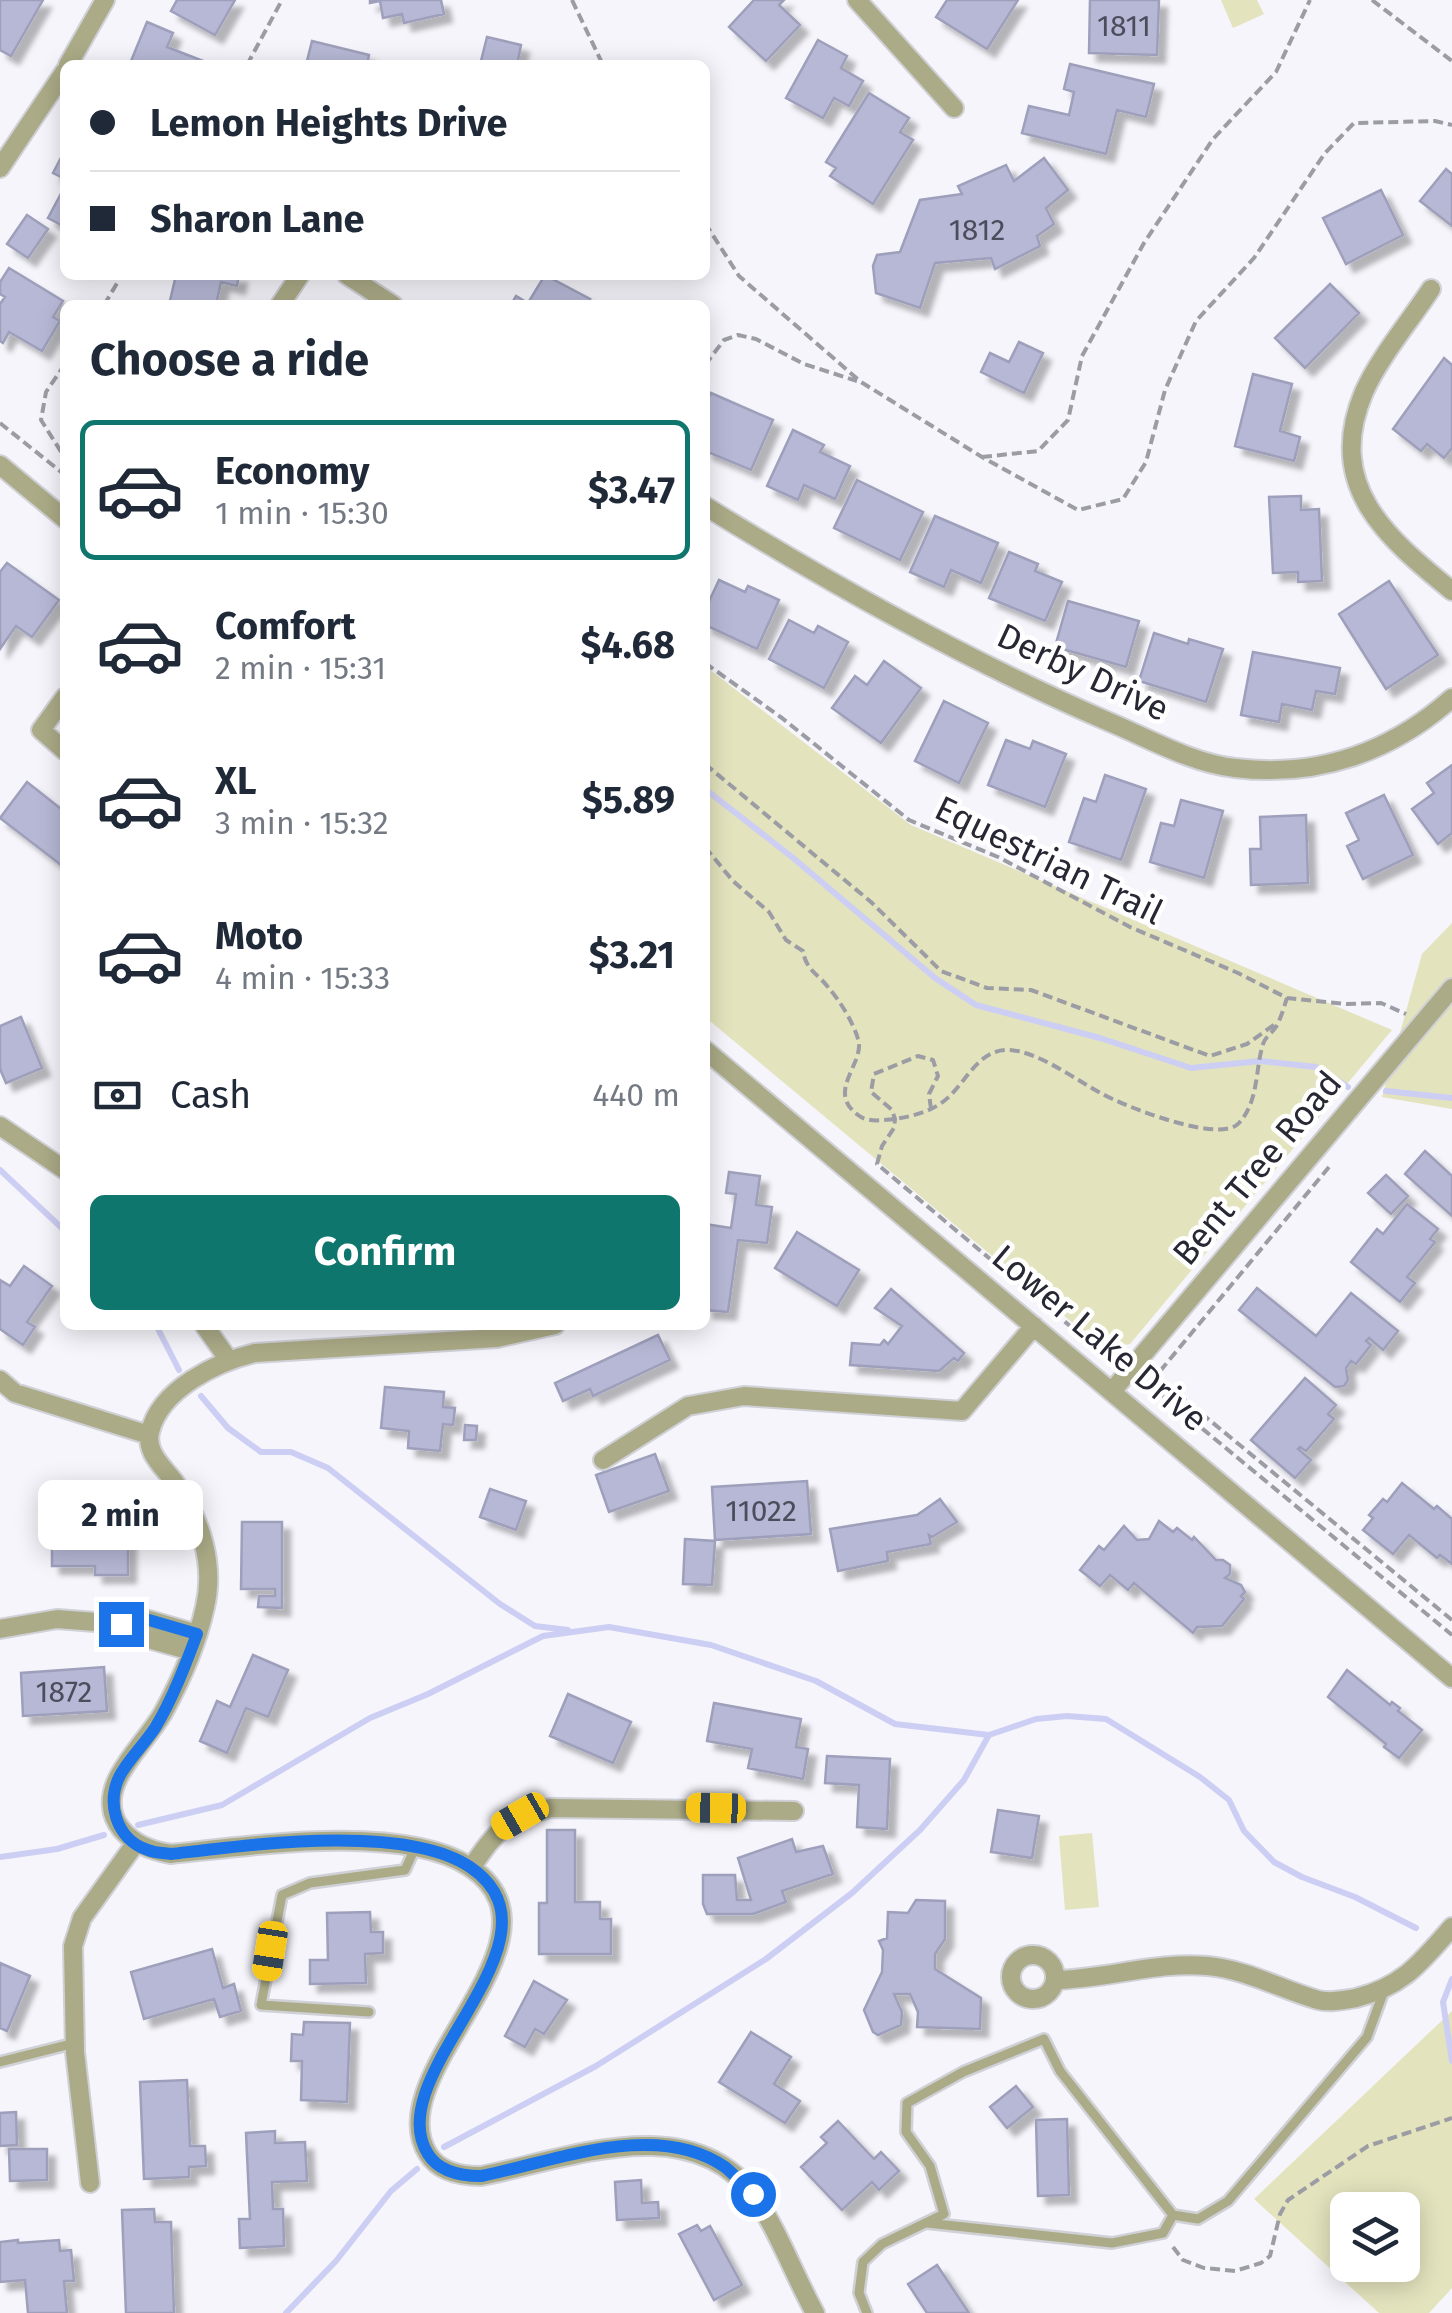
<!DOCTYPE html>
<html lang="en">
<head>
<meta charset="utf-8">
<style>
  :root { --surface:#fff; --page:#f2f2f3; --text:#1f2937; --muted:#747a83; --line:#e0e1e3; --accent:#0f766e }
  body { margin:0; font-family:"Fira Sans",sans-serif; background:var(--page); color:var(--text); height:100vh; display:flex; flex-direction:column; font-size:38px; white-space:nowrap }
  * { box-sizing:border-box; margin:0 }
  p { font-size:32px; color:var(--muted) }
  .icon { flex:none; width:55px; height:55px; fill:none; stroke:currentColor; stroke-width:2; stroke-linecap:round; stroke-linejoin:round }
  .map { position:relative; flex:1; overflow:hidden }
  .side { position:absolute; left:60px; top:300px; width:650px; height:1030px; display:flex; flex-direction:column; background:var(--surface); border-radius:15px; box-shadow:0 5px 25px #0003 }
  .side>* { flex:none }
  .guide { position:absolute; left:60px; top:60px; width:650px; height:220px; border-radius:15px; box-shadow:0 5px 25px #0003; display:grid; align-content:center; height:220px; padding:0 30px; background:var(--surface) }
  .fabs { position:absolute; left:1330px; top:2192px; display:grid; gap:20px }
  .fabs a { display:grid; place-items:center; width:90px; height:90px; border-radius:15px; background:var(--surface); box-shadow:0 5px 25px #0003; font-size:50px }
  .end { position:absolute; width:45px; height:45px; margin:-22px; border:12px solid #1a73e8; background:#fff; box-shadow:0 0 0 5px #fff }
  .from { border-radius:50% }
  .bubble { position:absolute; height:70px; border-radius:15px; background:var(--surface); box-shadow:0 5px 25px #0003; font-size:32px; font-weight:700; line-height:70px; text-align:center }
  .car { position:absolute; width:30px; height:60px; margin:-30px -15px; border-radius:12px; box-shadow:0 0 8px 2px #0007; background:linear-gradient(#f5c518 24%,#345 0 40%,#f5c518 0 76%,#345 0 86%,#f5c518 0) }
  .guide b { display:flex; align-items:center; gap:35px; height:95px; font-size:38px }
  .guide b+b { border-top:2px solid var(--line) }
  .guide i { width:25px; height:25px; background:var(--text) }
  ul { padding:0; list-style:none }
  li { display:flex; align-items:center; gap:30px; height:140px; margin:0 20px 15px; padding:0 10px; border:5px solid transparent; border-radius:15px }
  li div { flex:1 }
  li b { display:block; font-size:38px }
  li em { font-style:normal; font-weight:700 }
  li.active { border-color:var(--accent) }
  li>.icon { width:90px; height:90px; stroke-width:1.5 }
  h2 { padding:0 30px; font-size:45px; line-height:120px }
  .pay { display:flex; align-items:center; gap:25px; height:110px; padding:0 30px; font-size:38px }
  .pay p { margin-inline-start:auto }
  .button { display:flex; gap:20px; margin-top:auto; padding:20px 30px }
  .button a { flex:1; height:115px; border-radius:15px; background:var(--accent); color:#fff; font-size:40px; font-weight:700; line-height:115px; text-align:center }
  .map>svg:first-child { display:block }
  .green { fill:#e3e3be; fill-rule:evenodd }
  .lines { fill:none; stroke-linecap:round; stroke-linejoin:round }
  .stream { stroke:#cdcef3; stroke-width:6 }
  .building { fill:#b7b8d5; stroke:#9e9fbb; stroke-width:2.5; filter:url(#shadow) }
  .service-casing { stroke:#d0d0d7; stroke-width:14 }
  .minor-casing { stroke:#d0d0d7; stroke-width:22 }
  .path { stroke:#9c9ca4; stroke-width:4; stroke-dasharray:10 5; stroke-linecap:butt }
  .service { stroke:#abab87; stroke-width:9 }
  .minor { stroke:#abab87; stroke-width:18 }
  .route { stroke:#1a73e8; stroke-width:12 }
  .labels { text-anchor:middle; stroke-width:9; stroke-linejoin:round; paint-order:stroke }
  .number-label { font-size:30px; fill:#4b4c5c }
  .street-label { font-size:35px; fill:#272833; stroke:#fff }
</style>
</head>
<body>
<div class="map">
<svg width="1452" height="2313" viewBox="0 0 1452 2313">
  <defs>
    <filter id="shadow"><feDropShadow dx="8" dy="8" stdDeviation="2.5" flood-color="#0004"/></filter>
  </defs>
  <rect width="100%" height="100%" fill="#f5f5fb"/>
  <path class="green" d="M1221 0H1257L1264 14 1233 28Z
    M705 666 911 825 1392 1030 1130 1344 1111 1347 1098 1344 705 1017Z
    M1452 923V1109L1382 1097 1422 954Z
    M1092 1833 1099 1907 1065 1910 1059 1836Z
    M1452 2011V2288L1429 2313H1379L1254 2199ZM1348 2210H1402V2265H1348Z"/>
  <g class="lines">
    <path class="stream" d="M705 789 792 857 935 978 976 1005 1100 1038 1191 1068 1260 1061 1316 1067 1348 1087
      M1386 1091 1452 1098
      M0 1170 65 1231
      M156 1325 179 1370
      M201 1396 228 1428 261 1452H291L328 1468 500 1604 535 1626 568 1630
      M138 1825 222 1805 370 1718 428 1694 543 1636 609 1627 711 1645 816 1681 895 1724 989 1735 1036 1719 1067 1716 1106 1719 1200 1777 1229 1800 1244 1831 1274 1862 1302 1877 1355 1897 1416 1928
      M0 1857 57 1849 104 1835
      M1452 1979 1443 2002 1452 2061
      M444 2147 596 2066 766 1959 852 1893 920 1830 964 1780 989 1735
      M286 2313 336 2261 391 2191 417 2169"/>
  </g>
  <path class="building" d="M0 0H43L11 56 0 50Z
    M177 0H235L215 35 171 11Z
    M370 0H441L444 14 404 23 402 14 383 18 380 1 370 3Z
    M754 0H784L779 5 800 25 766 61 729 27Z
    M947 0H1018L987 49 936 17Z
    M1090 0H1159L1157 55 1089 53Z
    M147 22 173 33 167 47 203 61 201 65H140L131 61Z
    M487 37 521 45 518 60 541 65H480Z
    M818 40 847 56 841 68 863 81 849 106 834 98 823 118 786 98Z
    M312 41 369 55 367 65H306Z
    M1070 64 1154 84 1146 117 1117 110 1106 154 1022 133 1029 106 1069 115 1074 92 1064 89Z
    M869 93 909 118 900 132 913 140 873 204 830 176 836 168 826 162Z
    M65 150V179L53 173Z
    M1044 158 1068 190 1046 208 1054 224 1037 236 1040 246 995 269 991 258 935 263 920 308 876 293 873 266 877 255 900 252 920 200 962 194 958 186 1006 165 1014 181Z
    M1446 169 1452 174V226L1420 201Z
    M65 186V227L48 218Z
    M1381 190 1403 235 1346 264 1323 218Z
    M27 215 48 229 28 258 7 244Z
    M9 268 63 301 53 317 60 321 42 351 9 332 3 343 0 341V304L5 297 0 294V282Z
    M176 275H239L237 286 221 282 216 305H169Z
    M545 275 590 299 586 305H511L516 296 528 303Z
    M1330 284 1359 313 1305 368 1275 338Z
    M1019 342 1043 353 1024 393 981 372 990 353 1009 362Z
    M1444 358 1452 365V448L1444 458 1427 444 1421 451 1393 429Z
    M1253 374 1292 384 1280 431 1300 437 1294 461 1235 446Z
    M711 393 773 420 751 470 705 451V406Z
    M793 430 824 445 820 452 850 466 835 499 804 485 798 500 767 486Z
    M857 480 923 512 900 560 834 528Z
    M1301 496V510L1319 509 1322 581 1298 582V572L1273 573 1269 497Z
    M935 516 998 543 981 583 951 570 944 587 910 572Z
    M1009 552 1038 564 1035 571 1062 582 1045 621 989 598Z
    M7 563 59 600 32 637 16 626 0 649V572Z
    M719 580 745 592 748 586 779 600 757 649 705 625V610Z
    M1389 581 1438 655 1386 689 1339 614Z
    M1068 601 1139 621 1126 667 1055 647Z
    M789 620 814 633 818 626 848 642 824 688 769 659Z
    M1154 633 1188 644 1189 639 1223 649 1206 702 1139 681Z
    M1253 652 1340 668 1335 694 1316 691 1312 710 1282 704 1279 722 1241 715Z
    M884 661 921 688 881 743 832 708 855 676 867 685Z
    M944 701 988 723 959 783 915 761Z
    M1006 740 1030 749 1033 741 1066 754 1045 807 988 785Z
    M1452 765V833L1438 844 1412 809 1434 793 1427 783Z
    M1105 775 1146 789 1121 860 1069 842 1084 798 1096 802Z
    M27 782 65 812V868L0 818Z
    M1384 795 1413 855 1363 879 1347 846 1359 840 1346 813Z
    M1181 800 1223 811 1204 878 1150 862 1161 823 1174 826Z
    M1306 815 1308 883 1251 885 1250 849H1261L1260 817Z
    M21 1017 42 1068 6 1083 0 1069V1026Z
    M1425 1151 1452 1176V1216L1405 1174Z
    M729 1172 760 1176 756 1205 772 1207 767 1243 738 1240 728 1312 705 1310V1224L731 1228 736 1194 726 1193Z
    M1386 1175 1408 1196 1391 1214 1368 1193Z
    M1407 1204 1438 1229 1430 1239 1435 1242 1407 1277 1415 1283 1400 1302 1351 1262 1377 1229 1383 1234Z
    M797 1232 859 1270 837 1306 775 1268Z
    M24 1266 52 1286 27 1322 35 1327 23 1345 0 1329V1280L10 1286Z
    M1257 1288 1316 1336 1351 1293 1398 1331 1383 1350 1369 1338 1366 1341 1371 1345 1356 1364 1351 1361 1346 1368 1348 1380 1344 1386 1335 1387 1239 1310Z
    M891 1289 964 1353 958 1361 954 1358 939 1371 850 1365 852 1343 880 1345 884 1340 888 1344 902 1326 875 1308Z
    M658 1335 670 1360 593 1396 590 1389 563 1401 555 1383Z
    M1305 1378 1336 1405 1328 1414 1334 1419 1306 1451 1300 1447 1298 1449 1311 1460 1295 1478 1251 1440Z
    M385 1387 444 1392 443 1407 455 1408 453 1425 443 1424 440 1451 408 1448 409 1431 381 1428Z
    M465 1425 477 1426 476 1440H464Z
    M655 1454 669 1491 609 1512 596 1475Z
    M807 1481 811 1534 715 1540 712 1487Z
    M1402 1483 1434 1509 1437 1506 1452 1519V1564L1440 1555 1437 1558 1409 1535 1393 1554 1363 1530 1373 1518 1369 1515 1383 1499 1387 1502Z
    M490 1489 526 1501 516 1530 480 1517Z
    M940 1499 957 1522 932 1537 929 1535 931 1544 887 1552 888 1561 838 1571 830 1529 917 1515Z
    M84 1517H128V1575H95V1566H52V1527H84Z
    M1159 1521 1173 1532 1177 1528 1192 1540 1194 1537 1216 1560H1223L1230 1565V1574L1225 1578 1241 1585 1245 1592 1241 1596 1244 1599 1222 1626 1197 1627 1193 1633 1134 1583 1128 1590 1110 1575 1100 1586 1080 1570 1099 1546 1104 1550 1124 1526 1137 1540 1149 1539Z
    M242 1522H282V1608L258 1607 259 1596H275V1589H241Z
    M685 1539 715 1541 712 1585 683 1584Z
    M253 1655 288 1670 268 1717 246 1708 227 1753 200 1741 217 1701 230 1707Z
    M104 1667 107 1711 23 1716 21 1673Z
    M1347 1670 1390 1705 1392 1702 1400 1708 1398 1711 1422 1730 1399 1758 1384 1747 1386 1744 1328 1697Z
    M568 1694 631 1722 613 1763 550 1736Z
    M714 1703 801 1719 796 1747 808 1749 803 1779 748 1768 752 1749 707 1741Z
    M827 1756 890 1759 887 1829 857 1827 859 1785 825 1783Z
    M998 1810 1039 1816 1032 1858 991 1852Z
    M547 1830H575V1902H600V1919H611V1954H539V1903H547Z
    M792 1839 796 1852 823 1846 833 1874 782 1891 786 1902 753 1914H707L703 1904V1875H735L737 1900H751L738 1858Z
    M916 1900 945 1901V1939L935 1954V1969L981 1998 980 2029 917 2027 918 2012 910 1994H894L902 2012 901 2025 878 2035 873 2032 864 2010 882 1972 883 1950 879 1941 887 1938 888 1912 908 1913Z
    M370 1912 371 1932H383V1953L365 1954 366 1983 310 1984V1960H328L327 1913Z
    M212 1949 223 1988 234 1984 241 2011 220 2017 214 1999 144 2019 131 1972Z
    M0 1963 30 1976 7 2031 0 2028Z
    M534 1981 567 2000 544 2034 535 2029 525 2047 505 2036Z
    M304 2022 350 2023 347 2102 301 2100 302 2061H291L292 2034 303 2035Z
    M751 2032 791 2057 774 2084 800 2101 785 2123 719 2082Z
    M187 2080 190 2146H205L206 2166 189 2167V2177L144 2179 140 2082Z
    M1016 2086 1033 2107 1007 2128 990 2107Z
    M16 2112 17 2145 0 2146V2113Z
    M1067 2119 1069 2195 1038 2196 1036 2120Z
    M838 2121 874 2159 881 2152 899 2171 879 2190 872 2182 842 2210 801 2167 827 2143 821 2137Z
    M275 2131V2143L305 2142 307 2181 272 2182 273 2209H283L284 2246 240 2248 239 2219H250L246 2133Z
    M9 2149H47V2180L10 2181Z
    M641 2180 642 2203 658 2202 659 2218 617 2220 615 2182Z
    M154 2209 155 2222H171L174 2313H126L122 2210Z
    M697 2225 701 2231 710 2226 742 2285 714 2300 679 2234Z
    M18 2240V2243L59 2240 60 2251 71 2250 74 2281H64L67 2313H28L25 2280 0 2282V2242Z
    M937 2265 969 2313H927L908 2284Z"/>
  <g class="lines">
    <g class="service-casing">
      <path id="service" d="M369 2012 261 2005 282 1895 310 1883 405 1870 415 1848
        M0 2062 75 2043
        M1173 2215 1198 2219 1228 2201 1367 2037 1384 1991
        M867 2313 859 2293 863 2262 882 2244 944 2214 930 2166 906 2132 907 2103 963 2072 1044 2039 1060 2071 1173 2215 1163 2233 1112 2243 927 2223"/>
    </g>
    <g class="minor-casing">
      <path id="minor" d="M857 0 954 108
        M68 65 105 0
        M0 168 65 71
        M347 275 393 305
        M1431 289C1410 321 1379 358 1364 392 1324 486 1387 538 1452 591
        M280 305 300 275
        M0 465 65 519
        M705 506C834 586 968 661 1107 721 1148 738 1191 763 1235 768 1318 778 1391 752 1452 698
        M65 697 41 730 65 751
        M705 1050 1452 1678
        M0 1126 65 1170
        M204 1325 228 1359
        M555 1325 497 1338 255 1353C217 1362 160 1389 150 1432 145 1454 165 1468 176 1484 201 1520 215 1564 205 1607 197 1644 181 1680 163 1713 150 1735 131 1753 119 1776 96 1820 131 1848 171 1854 249 1846 403 1823 470 1867 577 1939 377 2073 428 2154 439 2172 461 2176 481 2176 565 2160 692 2107 755 2197 779 2232 794 2275 815 2313
        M0 1380 15 1393 149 1435
        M1113 1390 1452 988
        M603 1460 688 1406 744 1396 962 1411 1034 1326
        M121 1624 138 1636 191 1651
        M0 1629 57 1619 121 1624 142 1618 197 1634
        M471 1868C497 1830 506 1819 551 1808L794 1811
        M1011 1977a22 22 0 1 1 44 0a22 22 0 1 1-44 0Z
        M1055 1980C1107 1979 1157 1961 1208 1966 1248 1970 1280 1989 1318 2000 1329 2003 1344 2000 1356 1998 1404 1986 1421 1962 1452 1927
        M90 2183 75 2052 73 1946 82 1918 135 1844"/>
    </g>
    <path class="path" d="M572 0 603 65
      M1372 0 1452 61
      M247 65 282 0
      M705 223 739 276 861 382 982 457 1078 510 1123 499 1146 462 1165 390 1196 321 1254 258 1325 153 1354 123 1435 121 1452 125
      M104 305 122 275
      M65 364 46 392 41 420 65 458
      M705 365 724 340 738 335 756 339 804 364 857 381
      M0 423 65 475
      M982 457 1038 451 1068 420 1082 356 1144 243 1213 139 1276 72 1310 0
      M705 663 782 718 909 820 998 857 1130 927 1238 973 1287 998 1347 1004 1381 1003 1406 1014
      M705 764 871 902 941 971 987 988 1031 990 1210 1056 1247 1044 1278 1022
      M705 847 733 881 769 912 786 940 803 951C806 970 817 973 828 987 840 1001 853 1022 858 1039 866 1063 825 1091 858 1115 868 1123 883 1120 895 1119 913 1116 930 1112 944 1101 965 1085 977 1050 1007 1050 1041 1050 1085 1088 1117 1101 1139 1111 1221 1143 1239 1123 1259 1101 1255 1070 1263 1044 1265 1037 1272 1033 1276 1027 1281 1018 1284 1007 1287 998
      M931 1109 929 1094 938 1076 933 1060 918 1056 874 1074 871 1092 892 1110 895 1119 894 1128 882 1146 877 1164 1114 1363
      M1329 1167 1156 1376 1452 1620
      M1142 1384 1158 1392 1452 1635
      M1173 2247 1183 2260 1204 2268 1235 2271 1261 2263 1270 2256 1280 2214 1288 2200 1368 2146 1452 2118"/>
    <use href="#service" class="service"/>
    <use href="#minor" class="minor"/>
  </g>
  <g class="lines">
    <path class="route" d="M121 1624 142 1618 197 1634C185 1666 173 1698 155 1728 145 1743 131 1757 122 1772 104 1800 116 1840 148 1850 155 1853 164 1853 171 1854 249 1845 404 1823 470 1867 577 1939 377 2074 428 2154 439 2172 461 2176 481 2176 553 2162 656 2119 725 2167 735 2175 744 2186 753 2194"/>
  </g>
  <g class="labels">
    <g class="number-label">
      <text x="1124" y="36">1811</text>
      <text x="977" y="240">1812</text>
      <text x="761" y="1521">11022</text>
      <text x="64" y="1702">1872</text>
    </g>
    <g class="street-label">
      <text transform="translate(1083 672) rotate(25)" y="12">Derby Drive</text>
      <text transform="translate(1049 860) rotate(26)" y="12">Equestrian Trail</text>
      <text transform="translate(1257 1168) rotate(-50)" y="12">Bent Tree Road</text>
      <text transform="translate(1100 1338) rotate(40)" y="12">Lower Lake Drive</text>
    </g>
  </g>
</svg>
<div class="fabs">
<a><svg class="icon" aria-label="layers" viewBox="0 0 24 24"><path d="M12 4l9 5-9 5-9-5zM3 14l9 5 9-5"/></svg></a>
</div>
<i class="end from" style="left:753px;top:2194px"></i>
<i class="end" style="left:121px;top:1624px"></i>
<div class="bubble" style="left:38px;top:1480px;width:165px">2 min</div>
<i class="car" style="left:716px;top:1808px;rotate:271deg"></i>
<i class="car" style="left:520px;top:1816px;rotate:240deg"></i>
<i class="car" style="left:270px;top:1951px;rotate:189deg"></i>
<div class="guide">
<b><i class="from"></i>Lemon Heights Drive</b>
<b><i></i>Sharon Lane</b>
</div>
<section class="side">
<h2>Choose a ride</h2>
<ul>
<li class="active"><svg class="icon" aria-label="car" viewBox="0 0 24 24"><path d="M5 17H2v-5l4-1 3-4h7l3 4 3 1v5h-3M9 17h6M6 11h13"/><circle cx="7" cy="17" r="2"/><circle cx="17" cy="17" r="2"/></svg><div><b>Economy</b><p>1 min · 15:30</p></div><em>$3.47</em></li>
<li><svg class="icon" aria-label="car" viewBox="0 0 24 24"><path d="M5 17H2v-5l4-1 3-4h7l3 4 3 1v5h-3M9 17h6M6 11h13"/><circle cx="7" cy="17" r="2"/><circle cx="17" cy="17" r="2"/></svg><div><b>Comfort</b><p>2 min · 15:31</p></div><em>$4.68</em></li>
<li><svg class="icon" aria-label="car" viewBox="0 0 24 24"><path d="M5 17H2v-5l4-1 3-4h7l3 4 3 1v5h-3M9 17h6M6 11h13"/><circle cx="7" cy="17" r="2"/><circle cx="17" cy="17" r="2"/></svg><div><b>XL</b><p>3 min · 15:32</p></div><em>$5.89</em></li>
<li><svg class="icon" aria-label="car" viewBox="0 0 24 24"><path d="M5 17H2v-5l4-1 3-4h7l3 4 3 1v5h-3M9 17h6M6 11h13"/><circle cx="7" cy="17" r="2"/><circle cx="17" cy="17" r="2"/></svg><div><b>Moto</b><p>4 min · 15:33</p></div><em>$3.21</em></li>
</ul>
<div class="pay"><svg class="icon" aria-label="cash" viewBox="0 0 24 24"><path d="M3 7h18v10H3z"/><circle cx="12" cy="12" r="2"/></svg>Cash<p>440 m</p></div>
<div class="button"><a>Confirm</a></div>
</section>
</div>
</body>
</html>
